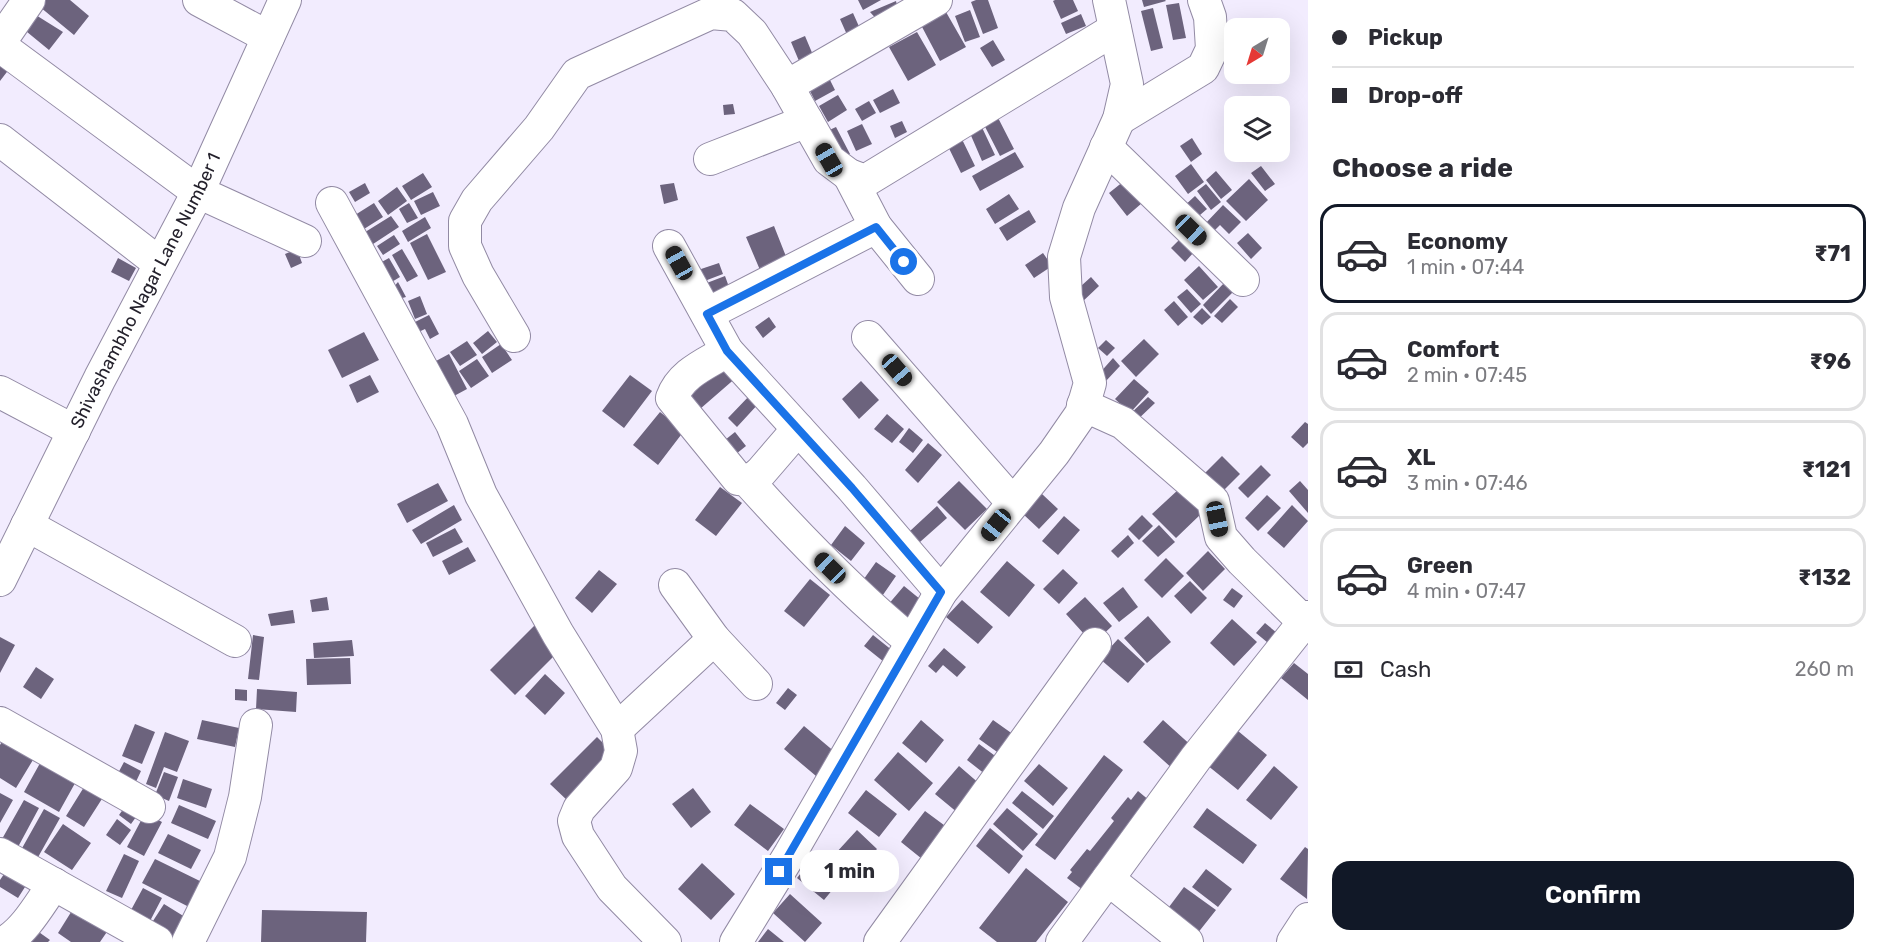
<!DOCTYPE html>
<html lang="en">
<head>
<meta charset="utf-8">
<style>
  :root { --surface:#fff; --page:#f7f7f7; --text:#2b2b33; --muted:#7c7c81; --line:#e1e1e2; --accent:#111827 }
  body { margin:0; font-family:Rubik,sans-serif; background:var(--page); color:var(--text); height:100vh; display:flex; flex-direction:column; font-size:22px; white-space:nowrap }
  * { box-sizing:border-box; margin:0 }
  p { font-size:20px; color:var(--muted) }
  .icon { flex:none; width:33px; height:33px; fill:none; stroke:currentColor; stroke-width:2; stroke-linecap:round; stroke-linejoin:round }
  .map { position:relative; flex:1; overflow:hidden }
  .panel { display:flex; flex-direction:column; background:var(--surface); width:570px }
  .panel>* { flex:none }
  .banner { display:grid; align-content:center; height:132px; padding:0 24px; background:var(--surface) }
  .needle { width:39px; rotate:218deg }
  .controls { position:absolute; left:1224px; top:18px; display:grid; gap:12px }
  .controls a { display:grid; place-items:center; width:66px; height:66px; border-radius:12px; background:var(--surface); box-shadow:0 6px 24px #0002; font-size:30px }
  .end { position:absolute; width:27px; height:27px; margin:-14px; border:8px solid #1a73e8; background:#fff; box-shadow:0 0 0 3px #fff }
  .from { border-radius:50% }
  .bubble { position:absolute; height:42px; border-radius:18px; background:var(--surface); box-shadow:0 6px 24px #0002; font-size:20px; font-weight:700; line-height:42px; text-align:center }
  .car { position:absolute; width:18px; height:36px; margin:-18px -9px; border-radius:8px; box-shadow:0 0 4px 2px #0007; background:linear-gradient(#222 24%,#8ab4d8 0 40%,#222 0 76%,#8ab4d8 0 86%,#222 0) }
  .banner b { display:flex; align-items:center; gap:21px; height:57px; font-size:22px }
  .banner b+b { border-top:2px solid var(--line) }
  .banner i { width:15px; height:15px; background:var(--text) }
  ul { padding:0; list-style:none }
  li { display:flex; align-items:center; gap:18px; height:99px; margin:0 12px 9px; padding:0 12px; border:3px solid var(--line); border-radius:18px }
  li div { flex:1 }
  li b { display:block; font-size:22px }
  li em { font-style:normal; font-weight:700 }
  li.current { border-color:var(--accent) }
  li>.icon { width:54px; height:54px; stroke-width:1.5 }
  h2 { padding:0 24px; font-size:27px; line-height:72px }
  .pay { display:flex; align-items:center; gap:15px; height:66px; padding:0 24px; font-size:22px }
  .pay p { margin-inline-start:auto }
  .action { display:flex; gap:12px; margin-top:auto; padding:12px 24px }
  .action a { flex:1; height:69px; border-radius:18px; background:var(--accent); color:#fff; font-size:24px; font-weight:700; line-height:69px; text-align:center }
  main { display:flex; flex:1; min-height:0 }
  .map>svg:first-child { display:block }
  .building { fill:#6c637d }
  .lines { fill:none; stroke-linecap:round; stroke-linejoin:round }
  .minor-casing { stroke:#928aa4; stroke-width:34 }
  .minor { stroke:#fff; stroke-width:32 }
  .route { stroke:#1a73e8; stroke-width:8 }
  .labels { text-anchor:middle; stroke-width:6; stroke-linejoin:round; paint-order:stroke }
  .street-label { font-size:18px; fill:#24212c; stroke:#fff }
</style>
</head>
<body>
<main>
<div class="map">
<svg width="1308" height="942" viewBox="0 0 1308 942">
  <rect width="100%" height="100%" fill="#f2ecfe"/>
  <path class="building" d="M46 0H70L89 16 74 35 40 7Z
    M858 0H881L863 10Z
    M976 0H988L998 28 983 34 971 2Z
    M1055 0H1073L1078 11 1061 19 1053 1Z
    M1142 0H1165L1166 1 1144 7Z
    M896 1 899 14 881 24 870 12Z
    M1179 3 1186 38 1173 40 1166 5Z
    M1153 8 1163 48 1151 51 1141 11Z
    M970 10 980 37 965 42 955 16Z
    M31 12 63 32 49 50 21 27Z
    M946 12 966 47 940 61 921 25Z
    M853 13 865 40 852 46 840 19Z
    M1081 14 1086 26 1066 34 1061 23Z
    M917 32 936 65 908 81 889 47Z
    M805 36 813 55 799 61 791 42Z
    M993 40 1005 60 992 67 980 48Z
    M13 64 0 81V65Z
    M828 76 835 90 815 101 808 87Z
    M893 89 900 103 880 113 873 100Z
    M838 95 847 110 828 122 819 106Z
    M869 101 876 113 862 121 855 109Z
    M733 104 735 114 724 115 723 105Z
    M993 108 1014 149 1000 156 979 115Z
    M978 119 995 155 982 161 966 124Z
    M902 121 907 132 895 138 890 126Z
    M862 124 872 144 856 151 847 131Z
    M836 127 850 154 839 159 825 132Z
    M957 129 975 166 961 173 943 136Z
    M1192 138 1202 154 1191 162 1180 146Z
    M1015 152 1024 167 980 191 972 176Z
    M1191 164 1204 182 1188 194 1175 176Z
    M1261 166 1275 184 1265 191 1251 173Z
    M1216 171 1232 190 1221 199 1206 180Z
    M423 173 432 187 411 200 402 186Z
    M1249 179 1268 200 1246 221 1226 201Z
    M1124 181 1142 203 1127 216 1109 193Z
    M365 183 370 193 355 202 349 192Z
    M674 183 678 200 664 204 660 185Z
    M1206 184 1221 202 1211 210 1197 191Z
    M397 187 407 201 388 215 378 201Z
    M433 192 440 206 421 215 414 201Z
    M1009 194 1019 209 995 224 986 209Z
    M1195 196 1207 209 1193 221 1182 208Z
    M374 203 383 217 364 229 355 215Z
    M409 203 418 218 407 223 399 209Z
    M1223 205 1241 222 1229 234 1220 225 1212 233 1204 225Z
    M1029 210 1036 222 1007 241 999 228Z
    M391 216 399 227 370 246 362 234Z
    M425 217 431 228 408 242 402 231Z
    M774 226 787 259 760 270 746 237Z
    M1248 233 1262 248 1251 259 1237 243Z
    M427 234 446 272 428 280 410 243Z
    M394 235 400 244 383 255 377 246Z
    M1181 238 1194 252 1185 262 1171 248Z
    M297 249 302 263 291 268 285 254Z
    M402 249 418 276 407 282 392 255Z
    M1043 253 1052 266 1034 278 1025 265Z
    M118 258 136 268 129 281 111 272Z
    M389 258 400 277 390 283 378 264Z
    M719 263 723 274 694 285 689 273Z
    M1199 266 1218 287 1203 300 1184 280Z
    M725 276 729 287 703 297 699 286Z
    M1091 277 1099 286 1080 304 1071 295Z
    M398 282 406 297 395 300 389 292Z
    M1225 282 1234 291 1211 314 1203 305Z
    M1187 289 1201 304 1191 313 1177 297Z
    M420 296 427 314 415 319 408 301Z
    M1230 299 1238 307 1222 323 1214 316Z
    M1174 301 1188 317 1178 326 1164 310Z
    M1202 308 1211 317 1202 325 1193 317Z
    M429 315 439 334 430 339 425 329 410 336 405 327Z
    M769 317 776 327 763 338 755 327Z
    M488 331 497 342 482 354 473 343Z
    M364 332 379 360 342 378 328 350Z
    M1144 339 1159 354 1136 377 1121 361Z
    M1106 340 1115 348 1107 356 1098 348Z
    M467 341 477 355 460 366 450 352Z
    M501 344 512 360 492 373 482 357Z
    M449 354 467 389 454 396 436 361Z
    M1113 358 1120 366 1105 382 1098 375Z
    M477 359 489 376 471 388 459 371Z
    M723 359 738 376 700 409 685 393Z
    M370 375 379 392 357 403 349 385Z
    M630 375 652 391 624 428 602 411Z
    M1134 379 1149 392 1130 413 1115 399Z
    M861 381 879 400 859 419 842 399Z
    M751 394 760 402 737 427 728 418Z
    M1148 397 1155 403 1134 423 1128 416Z
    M660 412 684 431 658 465 633 445Z
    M887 414 904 429 892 443 874 429Z
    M1305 422 1308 424V443L1303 448 1291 437Z
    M909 428 923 440 913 453 899 442Z
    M735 432 746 446 736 454 725 440Z
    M928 443 942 455 918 483 905 470Z
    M1222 456 1240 474 1215 499 1197 481Z
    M1261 465 1271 475 1248 498 1238 488Z
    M959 481 987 509 965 530 937 502Z
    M1300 481 1308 490V513L1289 491Z
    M438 483 448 501 407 523 397 504Z
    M720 487 742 503 716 536 695 520Z
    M1179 489 1202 513 1176 538 1152 514Z
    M1042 494 1058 509 1039 529 1023 514Z
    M1267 495 1281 508 1258 531 1245 518Z
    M454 505 462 520 421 544 412 530Z
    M1292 505 1308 521 1284 548 1267 533Z
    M937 506 947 518 920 542 910 531Z
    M1142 515 1153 526 1139 540 1128 529Z
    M1064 516 1080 530 1058 555 1042 541Z
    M1159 525 1175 542 1158 557 1142 541Z
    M845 526 865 543 851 561 831 545Z
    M455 528 463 542 433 557 426 543Z
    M1128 535 1134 543 1118 558 1111 551Z
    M468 547 476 561 449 575 442 561Z
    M1208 551 1225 569 1203 591 1186 573Z
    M1166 558 1184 576 1162 598 1144 580Z
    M1007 561 1035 585 1009 617 980 592Z
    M876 562 896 576 876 605 856 590Z
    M1063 569 1078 583 1059 604 1043 589Z
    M599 570 617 584 592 613 575 598Z
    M810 579 830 595 804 627 784 611Z
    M1190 581 1207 598 1191 614 1174 596Z
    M904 586 926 604 909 624 887 606Z
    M1123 587 1138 607 1119 622 1103 603Z
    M1232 588 1243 596 1234 608 1223 600Z
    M327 597 329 610 312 612 310 600Z
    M1085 597 1112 626 1093 644 1066 614Z
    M962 600 993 627 978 644 946 617Z
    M293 610 295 623 271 626 268 614Z
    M1148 616 1171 642 1147 663 1124 638Z
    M1232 619 1257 642 1234 666 1210 643Z
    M1265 623 1283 638 1274 648 1256 633Z
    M536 624 561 649 515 695 490 670Z
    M253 635 264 637 259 680 248 679Z
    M873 635 893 651 884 662 864 646Z
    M0 637 15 645 0 673Z
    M1118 639 1145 664 1128 683 1100 659Z
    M352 640 354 656 314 658 313 643Z
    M944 648 966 667 957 677 943 665 936 673 928 666Z
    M350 658 351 684 307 685 306 659Z
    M1294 663 1308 674V700L1281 678Z
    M36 667 54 679 41 699 23 687Z
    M545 674 565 693 545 715 525 696Z
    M788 688 797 695 785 710 776 703Z
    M235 689 247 690V701L235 700Z
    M257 689 297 692 296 712 256 709Z
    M202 720 239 728 235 747 197 739Z
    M921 720 944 740 926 763 902 743Z
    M993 720 1021 740 1007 759 979 739Z
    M1163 720 1194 748 1174 770 1143 742Z
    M135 724 155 732 142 764 122 756Z
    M804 726 836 753 816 776 784 749Z
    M1232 726 1267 755 1238 790 1202 761Z
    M8 731 39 750 16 788 0 778V745Z
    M165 732 189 741 177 772 164 767 156 788 146 784Z
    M597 737 616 756 570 803 550 784Z
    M979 744 1002 761 990 778 967 760Z
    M898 752 933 783 909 811 874 780Z
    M1104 755 1123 770 1055 860 1035 845Z
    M44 756 79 776 59 812 24 792Z
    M124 762 141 771 134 786 116 777Z
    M1039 764 1068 788 1053 806 1024 781Z
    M959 766 981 785 958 813 935 794Z
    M1274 766 1298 787 1271 820 1246 800Z
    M164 772 178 777 169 801 155 795Z
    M89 779 107 791 84 827 66 816Z
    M183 779 212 789 206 808 177 798Z
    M693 788 711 812 691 828 672 804Z
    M866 790 897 814 879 837 848 813Z
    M1022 791 1054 816 1043 829 1012 803Z
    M1138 791 1156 806 1087 893 1067 878 1072 872 1070 870 1087 849 1090 851 1114 821 1111 818 1128 797 1131 800Z
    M0 793 13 800 0 823Z
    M24 800 39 808 18 847 2 839Z
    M129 801 141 810 131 824 119 815Z
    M750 804 784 829 768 851 734 825Z
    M179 805 216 821 208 839 171 823Z
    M1007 808 1038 834 1023 851 993 824Z
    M1207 808 1257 845 1243 864 1193 827Z
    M44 809 60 818 37 859 21 850Z
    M925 811 952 831 927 863 901 842Z
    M145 813 162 822 144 856 127 847Z
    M117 819 131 830 120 845 106 835Z
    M63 824 91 843 72 870 44 852Z
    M990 828 1023 856 1009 874 976 846Z
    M857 830 877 849 856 873 835 854Z
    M168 834 201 850 191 869 158 853Z
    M1305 847 1308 849 1307 899 1280 879Z
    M819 850 847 872 824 900 797 878Z
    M124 854 139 861 122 898 106 891Z
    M155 859 204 883 191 908 142 883Z
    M702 863 735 894 711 920 678 889Z
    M1026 868 1068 902 1036 942H997L979 928Z
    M1206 869 1232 889 1218 907 1192 887Z
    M4 874 25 887 18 898 0 887V880Z
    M1184 887 1216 910 1197 934 1166 911Z
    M143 888 162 898 150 921 131 910Z
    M790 894 822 923 805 942 773 913Z
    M78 901 113 923 100 942H71L58 933Z
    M164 904 185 917 173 937 151 924Z
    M262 910 367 912 366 942H261Z
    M768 929 784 942H758Z
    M36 930 50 940 48 942H28Z"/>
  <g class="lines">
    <g class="minor-casing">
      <g id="minor">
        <path d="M199 0 268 37"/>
        <path d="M0 42 29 0"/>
        <path d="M0 46 198 192 305 241"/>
        <path d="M787 86 936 0"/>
        <path d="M1119 119 1203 68 1212 49 1210 17 1204 0"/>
        <path d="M0 140 159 263"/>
        <path d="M1106 147 1243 280"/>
        <path d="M710 159 807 121"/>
        <path d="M849 175 876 227 918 279"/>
        <path d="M332 203 452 424 481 495 558 634 617 729 621 751 616 768 579 809 574 821 578 836 612 888 665 942"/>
        <path d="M669 246 727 351 852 488 941 592"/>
        <path d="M707 314 876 227"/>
        <path d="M514 336 478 275 465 246V221L477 200 539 128 577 74 711 13 733 15 752 33 787 86 829 160 849 175 865 181 1115 29"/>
        <path d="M868 337 1013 503"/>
        <path d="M727 351C706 364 681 373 672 398L738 479 752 480 761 472 798 429"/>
        <path d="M0 392 74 431"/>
        <path d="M1083 405 1123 423 1213 501 1221 537 1242 561 1304 622"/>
        <path d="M747 480C799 538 852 593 912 642"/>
        <path d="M27 525 235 641"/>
        <path id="s1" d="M0 580 100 378 198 192 285 0"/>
        <path d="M675 585 714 639 756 684"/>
        <path d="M0 723 149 807"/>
        <path d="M617 729 714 639"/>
        <path d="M0 854 157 942"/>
        <path d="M1108 879 1187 942"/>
        <path d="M5 942C26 930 40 903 54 884"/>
        <path d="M188 942 230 857 245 797 256 725"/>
        <path d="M736 942 790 854 941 592 1054 453 1081 414 1090 383 1066 297 1064 257 1079 208 1119 119 1127 84 1109 0"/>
        <path d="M880 942 1095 644"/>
        <path d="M1062 942 1196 758 1308 617"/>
        <path d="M1293 942 1308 919"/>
      </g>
    </g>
    <use href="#minor" class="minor"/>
  </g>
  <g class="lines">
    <path class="route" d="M779 872 941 592 852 488 727 351 707 314 876 227 904 262"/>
  </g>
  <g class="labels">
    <g class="street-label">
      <text dy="6" stroke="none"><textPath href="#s1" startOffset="324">Shivashambho Nagar Lane Number 1</textPath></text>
    </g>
  </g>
</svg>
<div class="controls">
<a><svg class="needle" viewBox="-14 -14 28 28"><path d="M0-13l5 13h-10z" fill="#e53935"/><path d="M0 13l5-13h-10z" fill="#7c7c81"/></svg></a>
<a><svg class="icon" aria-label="layers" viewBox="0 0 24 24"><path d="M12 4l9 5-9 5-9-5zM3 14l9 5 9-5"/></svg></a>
</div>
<i class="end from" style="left:904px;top:262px"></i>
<i class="end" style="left:779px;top:872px"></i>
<div class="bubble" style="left:800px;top:850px;width:99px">1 min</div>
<i class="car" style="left:829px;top:160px;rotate:330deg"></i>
<i class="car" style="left:1191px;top:230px;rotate:134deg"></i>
<i class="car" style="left:679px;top:263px;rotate:331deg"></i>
<i class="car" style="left:897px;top:370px;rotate:139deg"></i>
<i class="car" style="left:1217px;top:519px;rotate:168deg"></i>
<i class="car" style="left:996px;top:525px;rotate:219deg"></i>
<i class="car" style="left:830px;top:568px;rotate:314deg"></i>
</div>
<section class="panel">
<div class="banner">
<b><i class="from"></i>Pickup</b>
<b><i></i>Drop-off</b>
</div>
<h2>Choose a ride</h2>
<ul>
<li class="current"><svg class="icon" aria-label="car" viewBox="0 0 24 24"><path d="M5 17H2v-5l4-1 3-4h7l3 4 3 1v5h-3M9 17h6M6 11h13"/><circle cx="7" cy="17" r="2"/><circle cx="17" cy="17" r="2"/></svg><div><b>Economy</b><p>1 min · 07:44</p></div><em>₹71</em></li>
<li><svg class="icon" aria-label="car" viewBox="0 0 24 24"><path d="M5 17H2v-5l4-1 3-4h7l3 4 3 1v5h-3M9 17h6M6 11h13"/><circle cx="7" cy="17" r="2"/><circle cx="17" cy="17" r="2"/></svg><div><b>Comfort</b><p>2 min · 07:45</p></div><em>₹96</em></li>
<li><svg class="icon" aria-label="car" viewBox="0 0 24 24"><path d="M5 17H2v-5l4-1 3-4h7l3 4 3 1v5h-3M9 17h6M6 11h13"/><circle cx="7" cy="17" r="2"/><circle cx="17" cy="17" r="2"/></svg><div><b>XL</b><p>3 min · 07:46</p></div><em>₹121</em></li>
<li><svg class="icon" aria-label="car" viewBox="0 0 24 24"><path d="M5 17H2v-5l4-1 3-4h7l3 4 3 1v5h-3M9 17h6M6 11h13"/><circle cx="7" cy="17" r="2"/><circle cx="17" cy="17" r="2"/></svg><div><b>Green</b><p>4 min · 07:47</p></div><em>₹132</em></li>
</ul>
<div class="pay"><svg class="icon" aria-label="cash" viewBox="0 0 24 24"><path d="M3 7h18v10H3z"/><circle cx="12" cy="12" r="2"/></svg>Cash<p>260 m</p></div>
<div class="action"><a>Confirm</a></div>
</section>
</main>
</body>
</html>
